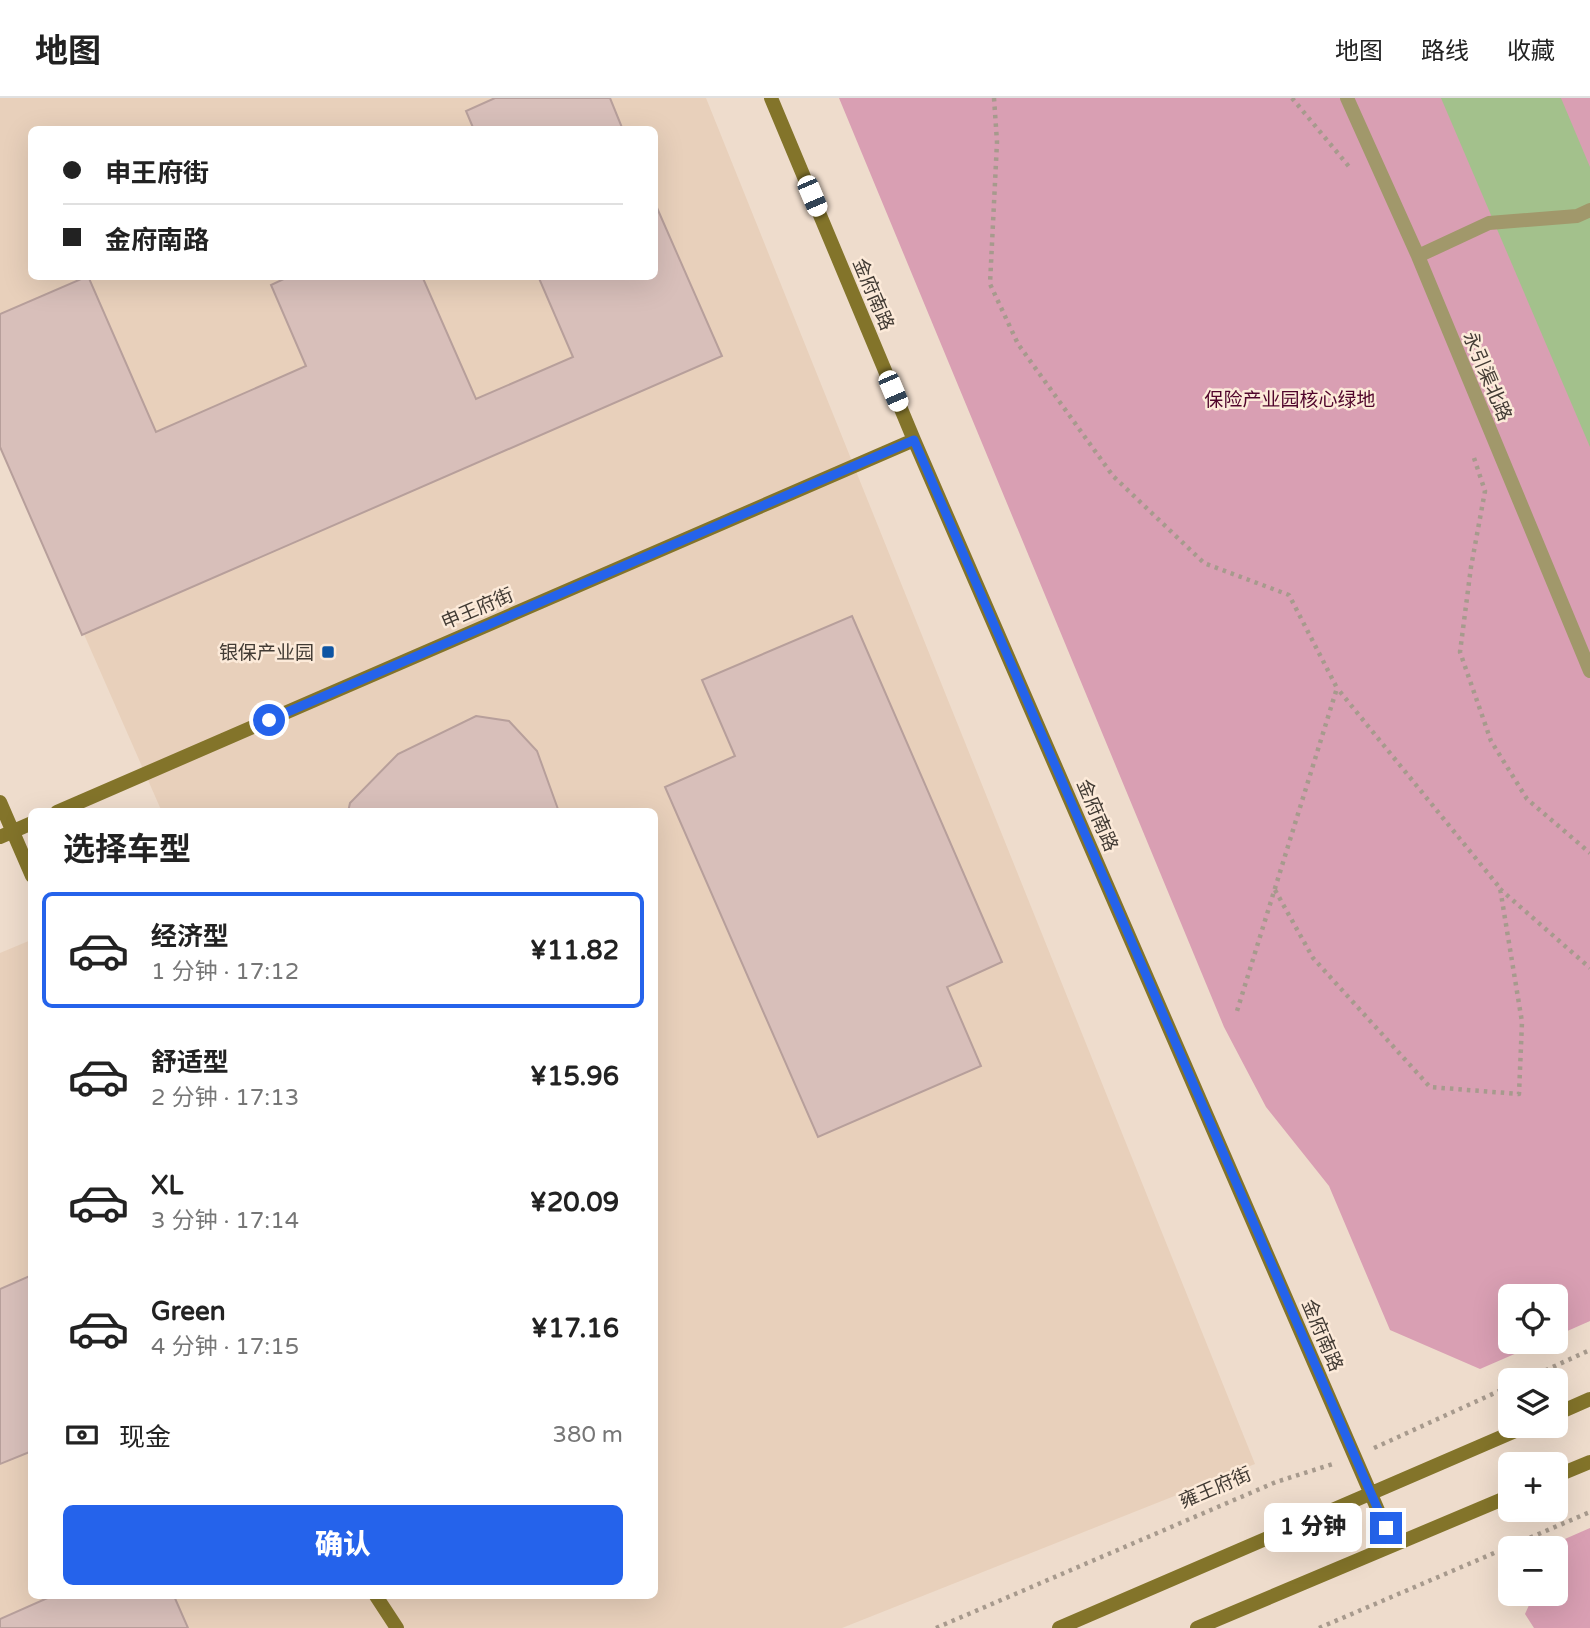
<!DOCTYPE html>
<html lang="zh">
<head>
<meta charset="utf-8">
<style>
  :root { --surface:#fff; --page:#f6f6f6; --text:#222; --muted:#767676; --line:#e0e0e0; --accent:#2563eb }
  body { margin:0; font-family:"Varela Round","Noto Sans SC",sans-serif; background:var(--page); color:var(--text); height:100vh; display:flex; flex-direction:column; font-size:26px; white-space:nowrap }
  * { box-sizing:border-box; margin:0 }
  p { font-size:23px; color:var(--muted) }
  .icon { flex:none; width:38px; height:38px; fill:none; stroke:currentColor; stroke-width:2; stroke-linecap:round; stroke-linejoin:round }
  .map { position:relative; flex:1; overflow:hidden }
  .panel { position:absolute; left:28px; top:710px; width:630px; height:791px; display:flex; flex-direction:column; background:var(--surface); border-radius:10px; box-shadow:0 7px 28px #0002 }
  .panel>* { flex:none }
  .hud { position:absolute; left:28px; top:28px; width:630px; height:154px; border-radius:10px; box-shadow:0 7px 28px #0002; display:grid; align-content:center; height:154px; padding:0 35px; background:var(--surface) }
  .buttons { position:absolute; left:1498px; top:1186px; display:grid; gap:14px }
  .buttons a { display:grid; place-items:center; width:70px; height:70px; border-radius:10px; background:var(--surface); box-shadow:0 7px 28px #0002; font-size:35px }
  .end { position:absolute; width:32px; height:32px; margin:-16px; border:9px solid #2563eb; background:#fff; box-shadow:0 0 0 4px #fff }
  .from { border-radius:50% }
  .bubble { position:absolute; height:49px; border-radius:10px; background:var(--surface); box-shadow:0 7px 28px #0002; font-size:23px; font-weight:800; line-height:49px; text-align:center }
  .car { position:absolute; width:21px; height:42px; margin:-21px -10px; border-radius:9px; box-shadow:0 0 5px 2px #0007; background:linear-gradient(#fff 24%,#345 0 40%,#fff 0 76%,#345 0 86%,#fff 0) }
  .hud b { display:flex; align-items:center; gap:24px; height:66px; font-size:26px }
  .hud b+b { border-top:2px solid var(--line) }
  .hud i { width:18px; height:18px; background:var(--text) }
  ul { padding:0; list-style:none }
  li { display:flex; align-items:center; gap:21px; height:116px; margin:0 14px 10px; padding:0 21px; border:4px solid transparent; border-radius:10px }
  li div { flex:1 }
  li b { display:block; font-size:26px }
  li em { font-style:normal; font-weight:800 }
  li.current { border-color:var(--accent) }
  li>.icon { width:63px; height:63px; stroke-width:1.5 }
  h2 { padding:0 35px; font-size:32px; line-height:84px }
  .pay { display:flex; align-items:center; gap:18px; height:77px; padding:0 35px; font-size:26px }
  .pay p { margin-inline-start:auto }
  .cta { display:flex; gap:14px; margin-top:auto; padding:14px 35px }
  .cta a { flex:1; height:80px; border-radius:10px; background:var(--accent); color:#fff; font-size:28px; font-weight:800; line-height:80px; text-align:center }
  header { display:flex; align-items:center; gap:42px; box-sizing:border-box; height:98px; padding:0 35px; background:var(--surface); border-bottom:2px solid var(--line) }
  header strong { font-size:33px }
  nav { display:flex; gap:38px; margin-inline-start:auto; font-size:24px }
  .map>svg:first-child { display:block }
  .built { fill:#e8d0bb; fill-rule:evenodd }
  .green { fill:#d99fb3 }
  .water { fill:#a3c18c }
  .building { fill:#d8bfba; stroke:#b79f9b; stroke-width:2 }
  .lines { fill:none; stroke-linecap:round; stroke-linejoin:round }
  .path { stroke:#a79a8d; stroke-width:4.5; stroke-dasharray:3.5 5; stroke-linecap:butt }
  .street { stroke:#a1986b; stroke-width:14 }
  .secondary { stroke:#83742a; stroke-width:14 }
  .route { stroke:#2563eb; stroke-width:9 }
  .poi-dot { fill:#0d54a3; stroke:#fcead9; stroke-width:2.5 }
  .labels { text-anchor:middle; stroke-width:5; stroke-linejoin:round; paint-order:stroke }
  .street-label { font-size:19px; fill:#423b34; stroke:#fcead9 }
  .park-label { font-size:19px; fill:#50052b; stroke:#fcead9 }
  .poi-label { font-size:19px; fill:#423b34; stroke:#fcead9; text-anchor:end }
</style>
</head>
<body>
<header>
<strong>地图</strong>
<nav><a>地图</a><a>路线</a><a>收藏</a></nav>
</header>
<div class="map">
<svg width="1590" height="1530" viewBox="0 0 1590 1530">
  <rect width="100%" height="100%" fill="#eedccc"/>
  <path class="built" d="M0 0H706L1255 1366 842 1530H0V855L31 842 32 1498H654V714H162L0 345ZM32 32H654V178H32Z"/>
  <path class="green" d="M839 0H1590V1223L1556 1238V1199H1510V1244H1542L1480 1271 1390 1232 1329 1088 1266 1009 1224 929Z
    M1590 1430V1530H1534L1525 1516 1534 1496H1556L1555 1451 1558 1444Z"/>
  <path class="water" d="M1441 0H1561L1590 69V349Z"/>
  <path class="building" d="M495 0H610L623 32H474L466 13Z
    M654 103 722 258 82 537 0 349V216L88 178 156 334 306 268 271 187 290 178H422L476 301 573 259 538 178H654Z
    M852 518 1002 864 947 889 981 968 818 1039 665 689 735 658 702 582Z
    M476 618 509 623 537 653 559 714H348L350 705 398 656Z
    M32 1177V1353L0 1366V1191Z
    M52 1498H174L188 1530H0V1521Z"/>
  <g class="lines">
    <path class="path" d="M994 0 997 44 990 186 1018 246 1113 378 1204 465 1289 497 1337 590 1237 913
      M1292 0 1351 71
      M1474 360 1485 393 1471 469 1460 554 1491 643 1527 701 1590 755
      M1500 791 1590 870
      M1275 792 1313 860 1430 989 1519 996 1522 924 1500 790 1337 590
      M1522 1283 1590 1252
      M1374 1350 1510 1288
      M936 1530 1276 1384 1333 1366
      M1319 1530 1590 1414"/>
    <path class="street" d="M1347 0 1418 158 1590 573
      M1418 158 1489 125 1577 118 1590 112"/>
    <path class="secondary" d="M771 0 914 342 1393 1447
      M0 704 32 778
      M57 714 914 342
      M0 739 32 725
      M1556 1316 1590 1301
      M1556 1378 1590 1364
      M376 1498 397 1530
      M1059 1530 1527 1328
      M1197 1530 1510 1398"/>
  </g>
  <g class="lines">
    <path class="route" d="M269 622 914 342 1386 1430"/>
  </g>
  <rect class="poi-dot" x="321" y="547" width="14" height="14" rx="3.5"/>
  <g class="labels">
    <g class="street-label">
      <text transform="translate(874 196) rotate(67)" y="7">金府南路</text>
      <text transform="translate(1488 278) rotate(67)" y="7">永引渠北路</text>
      <text transform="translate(477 510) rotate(-23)" y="7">申王府街</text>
      <text transform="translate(1098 717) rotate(67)" y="7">金府南路</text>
      <text transform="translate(1323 1237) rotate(67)" y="7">金府南路</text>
      <text transform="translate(1215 1389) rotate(-23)" y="7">雍王府街</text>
    </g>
    <g class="park-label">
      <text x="1290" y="308">保险产业园核心绿地</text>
    </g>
    <g class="poi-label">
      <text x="314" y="561">银保产业园</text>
    </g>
  </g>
</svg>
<div class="buttons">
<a><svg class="icon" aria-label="locate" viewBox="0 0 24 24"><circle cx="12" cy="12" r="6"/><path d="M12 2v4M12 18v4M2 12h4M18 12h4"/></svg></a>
<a><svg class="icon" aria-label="layers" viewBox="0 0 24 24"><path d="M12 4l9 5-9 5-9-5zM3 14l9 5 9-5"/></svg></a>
<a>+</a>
<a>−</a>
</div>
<i class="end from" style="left:269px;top:622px"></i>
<i class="end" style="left:1386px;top:1430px"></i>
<div class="bubble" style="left:1264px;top:1405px;width:98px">1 分钟</div>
<i class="car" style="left:812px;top:98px;rotate:157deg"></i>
<i class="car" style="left:893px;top:293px;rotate:157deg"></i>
<div class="hud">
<b><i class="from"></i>申王府街</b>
<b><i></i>金府南路</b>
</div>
<section class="panel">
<h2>选择车型</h2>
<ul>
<li class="current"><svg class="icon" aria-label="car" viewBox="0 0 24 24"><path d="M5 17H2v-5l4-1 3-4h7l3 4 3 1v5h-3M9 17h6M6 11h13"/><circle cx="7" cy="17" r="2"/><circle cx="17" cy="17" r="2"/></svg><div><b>经济型</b><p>1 分钟 · 17:12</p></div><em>¥11.82</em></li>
<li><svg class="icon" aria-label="car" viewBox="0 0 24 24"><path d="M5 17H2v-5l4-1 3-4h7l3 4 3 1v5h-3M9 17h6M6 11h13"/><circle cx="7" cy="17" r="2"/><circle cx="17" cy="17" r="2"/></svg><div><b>舒适型</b><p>2 分钟 · 17:13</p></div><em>¥15.96</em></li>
<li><svg class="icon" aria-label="car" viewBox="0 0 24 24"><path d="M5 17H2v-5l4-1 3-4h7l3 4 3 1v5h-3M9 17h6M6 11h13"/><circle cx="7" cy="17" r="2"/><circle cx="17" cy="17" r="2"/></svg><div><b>XL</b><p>3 分钟 · 17:14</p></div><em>¥20.09</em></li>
<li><svg class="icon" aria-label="car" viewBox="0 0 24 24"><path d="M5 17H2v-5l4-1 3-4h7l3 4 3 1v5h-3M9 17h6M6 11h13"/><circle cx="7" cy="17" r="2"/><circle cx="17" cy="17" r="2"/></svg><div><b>Green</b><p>4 分钟 · 17:15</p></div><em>¥17.16</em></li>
</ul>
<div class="pay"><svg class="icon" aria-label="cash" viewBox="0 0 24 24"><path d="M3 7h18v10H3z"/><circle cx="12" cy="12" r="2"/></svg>现金<p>380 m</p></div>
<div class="cta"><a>确认</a></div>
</section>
</div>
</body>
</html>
